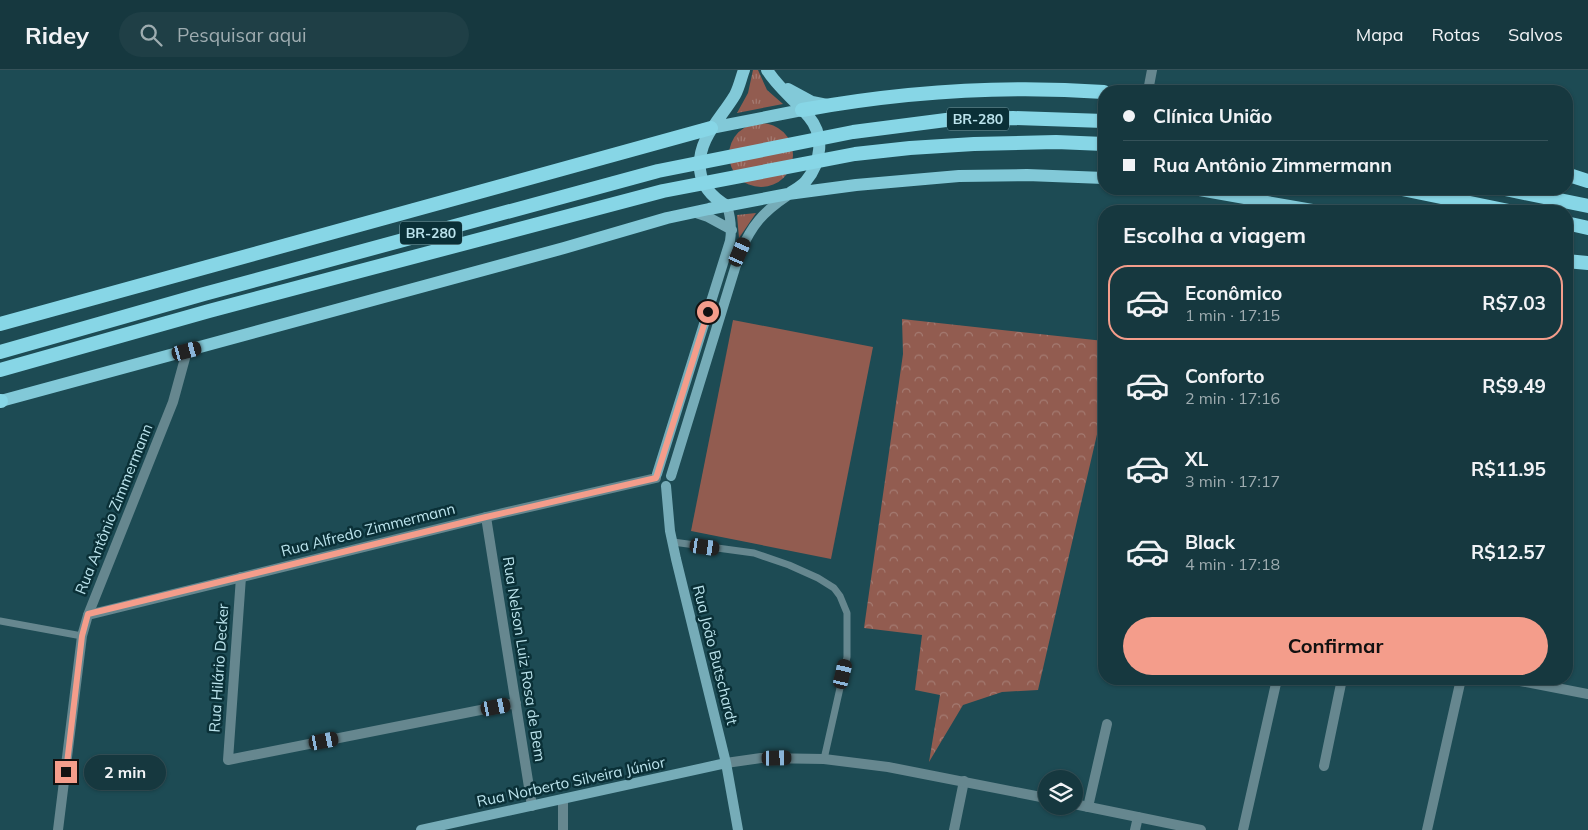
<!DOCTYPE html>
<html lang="pt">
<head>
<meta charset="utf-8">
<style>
  :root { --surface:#16383f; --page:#1f3f46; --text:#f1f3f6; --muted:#9eacb0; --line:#355259; --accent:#f49d8b }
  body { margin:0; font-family:Mulish,sans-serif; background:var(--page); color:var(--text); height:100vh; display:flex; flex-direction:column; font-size:19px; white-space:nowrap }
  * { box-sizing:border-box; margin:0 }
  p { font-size:16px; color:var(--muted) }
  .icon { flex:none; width:28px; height:28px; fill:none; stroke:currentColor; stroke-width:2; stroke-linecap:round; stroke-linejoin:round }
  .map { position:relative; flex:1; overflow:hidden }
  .side { position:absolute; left:1098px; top:135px; width:475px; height:480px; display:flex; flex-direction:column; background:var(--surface); border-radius:20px; box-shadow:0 1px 4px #0004,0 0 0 1px var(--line) }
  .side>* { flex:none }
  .guide { position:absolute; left:1098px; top:15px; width:475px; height:110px; border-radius:20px; box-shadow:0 1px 4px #0004,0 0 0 1px var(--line); display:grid; align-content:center; height:110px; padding:0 25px; background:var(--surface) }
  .tools { position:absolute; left:1038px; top:700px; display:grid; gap:10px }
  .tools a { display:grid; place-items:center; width:45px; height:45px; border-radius:50%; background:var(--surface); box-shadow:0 1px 4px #0004,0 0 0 1px var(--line); font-size:25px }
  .end { position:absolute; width:22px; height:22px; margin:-11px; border:6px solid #f49d8b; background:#111; box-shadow:0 0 0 2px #111 }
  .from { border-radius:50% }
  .bubble { position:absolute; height:35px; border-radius:18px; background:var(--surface); box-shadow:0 1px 4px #0004,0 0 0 1px var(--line); font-size:16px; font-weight:700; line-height:35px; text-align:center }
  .car { position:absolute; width:15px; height:30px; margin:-15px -8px; border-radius:6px; box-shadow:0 0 4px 1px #0007; background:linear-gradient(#222 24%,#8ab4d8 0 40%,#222 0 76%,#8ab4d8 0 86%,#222 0) }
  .guide b { display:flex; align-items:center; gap:18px; height:48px; font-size:19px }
  .guide b+b { border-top:1px solid var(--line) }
  .guide i { width:12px; height:12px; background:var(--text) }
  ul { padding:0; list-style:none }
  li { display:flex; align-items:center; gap:15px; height:75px; margin:0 10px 8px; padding:0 15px; border:2px solid transparent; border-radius:20px }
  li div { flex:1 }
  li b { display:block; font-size:19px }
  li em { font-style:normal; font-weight:700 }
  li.on { border-color:var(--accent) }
  li>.icon { width:45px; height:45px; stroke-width:1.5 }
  h2 { padding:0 25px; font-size:22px; line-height:60px }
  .button { display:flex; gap:10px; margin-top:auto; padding:10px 25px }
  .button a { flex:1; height:58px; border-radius:30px; background:var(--accent); color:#111; font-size:20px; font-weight:700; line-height:58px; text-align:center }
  header { display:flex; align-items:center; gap:30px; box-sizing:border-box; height:70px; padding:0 25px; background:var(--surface); border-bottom:1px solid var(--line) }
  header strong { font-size:24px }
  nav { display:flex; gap:28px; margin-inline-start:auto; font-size:18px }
  .search { width:350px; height:45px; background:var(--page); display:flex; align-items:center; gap:12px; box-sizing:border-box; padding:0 18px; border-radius:28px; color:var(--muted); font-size:19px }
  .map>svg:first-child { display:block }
  .grass { fill:url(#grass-tufts) }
  .forest { fill:url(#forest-crowns) }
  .garden { fill:#925c50 }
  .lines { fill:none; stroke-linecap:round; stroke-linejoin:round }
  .service { stroke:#66878f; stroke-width:7 }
  .minor { stroke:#66878f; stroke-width:10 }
  .tertiary { stroke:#66878f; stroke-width:10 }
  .secondary { stroke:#76acb8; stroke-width:10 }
  .primary { stroke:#82c9d8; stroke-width:12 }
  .trunk { stroke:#87d6e6; stroke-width:14 }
  .route { stroke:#f49d8b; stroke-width:6 }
  .labels { text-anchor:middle; stroke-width:5; stroke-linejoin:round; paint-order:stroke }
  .shield { fill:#0a3037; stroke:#87aeb6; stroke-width:1 }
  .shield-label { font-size:14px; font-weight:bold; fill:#bce4ed }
  .street-label { font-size:15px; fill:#bce4ed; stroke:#0a3037 }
</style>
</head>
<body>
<header>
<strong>Ridey</strong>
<div class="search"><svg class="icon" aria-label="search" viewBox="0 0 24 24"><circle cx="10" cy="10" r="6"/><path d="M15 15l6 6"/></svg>Pesquisar aqui</div>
<nav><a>Mapa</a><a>Rotas</a><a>Salvos</a></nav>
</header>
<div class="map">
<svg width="1588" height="760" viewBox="0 0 1588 760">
  <defs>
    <pattern id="grass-tufts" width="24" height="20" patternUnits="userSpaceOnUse" patternTransform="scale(1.25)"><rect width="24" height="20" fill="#925c50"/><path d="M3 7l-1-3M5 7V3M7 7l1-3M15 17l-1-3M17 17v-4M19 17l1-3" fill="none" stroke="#a47b72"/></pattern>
    <pattern id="forest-crowns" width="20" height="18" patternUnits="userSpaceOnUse" patternTransform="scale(1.25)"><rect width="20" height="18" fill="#925c50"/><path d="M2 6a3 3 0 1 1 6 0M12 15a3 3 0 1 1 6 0" fill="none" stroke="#a47b72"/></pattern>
  </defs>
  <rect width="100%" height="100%" fill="#1d4b54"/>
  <path class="grass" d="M753 0H758L767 20 783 34 737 43 748 23Z
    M729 85a32 32 0 1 1 64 0a32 32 0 1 1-64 0Z
    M756 143 739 168 737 145Z"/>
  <path class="forest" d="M902 249 1104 271V334L1038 620 1002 622 963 635 929 692 940 625 915 620 922 565 864 558 903 284Z"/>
  <path class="garden" d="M733 250 873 277 831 489 691 461Z"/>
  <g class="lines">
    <path class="service" d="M673 472 754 483 789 495 818 508 834 518 840 526 847 543V587L824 689
      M0 551 82 566"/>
    <path class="minor" d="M1148 21 1152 0
      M486 447 532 736
      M241 507 228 690 516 633
      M88 545 173 332 187 281
      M1510 609 1588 624
      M1324 696 1342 609
      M563 729V760
      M1088 737 1107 654
      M954 760 964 711
      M1135 760 1138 747
      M1243 760 1277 609
      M1427 760 1461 609"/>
    <path class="tertiary" d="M726 693 761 688 824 689 888 697 1046 728
      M1074 734 1201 760
      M58 760 82 566 88 545 486 447 656 408"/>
    <path class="secondary" d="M693 142 708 147 732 160
      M657 404 730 171C732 158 731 148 727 136
      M671 406 740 182C752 155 763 142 787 126
      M666 416 670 461 676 489 726 693 738 760
      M421 760 726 693"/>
    <path class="primary" d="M767 0C778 18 796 31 809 47 825 66 821 93 806 111 802 116 796 119 790 123
      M788 19 812 32 827 35
      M711 58 802 40
      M1194 119 1318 141
      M727 136C713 128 702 117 700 100 697 69 720 50 735 25 739 18 741 8 744 0
      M1 331 564 178 667 148 709 139 788 124 856 115 959 106 1027 105 1104 108"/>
    <path class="trunk" d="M802 40C901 22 1004 15 1104 22
      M1566 104 1588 111
      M1402 119 1509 141
      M1505 119 1588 136
      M1566 153 1588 158
      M1566 191 1588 193
      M0 254 711 58
      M0 282 204 224 658 101 853 62 946 50 1013 48 1104 51
      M0 300 209 241 663 121 855 84 910 78 974 74 1056 72 1104 74
      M0 331H1"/>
  </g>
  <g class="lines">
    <path class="route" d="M66 702 82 566 88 544 486 447 656 408 708 242"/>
  </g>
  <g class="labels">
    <g class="shield">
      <rect x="947" y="37.5" width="62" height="23" rx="4"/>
      <rect x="400" y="151.5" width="62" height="23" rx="4"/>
    </g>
    <g class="shield-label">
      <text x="978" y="54">BR-280</text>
      <text x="431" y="168">BR-280</text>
    </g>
    <g class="street-label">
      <text transform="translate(114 439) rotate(-68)" y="5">Rua Antônio Zimmermann</text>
      <text transform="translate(368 460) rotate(-14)" y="5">Rua Alfredo Zimmermann</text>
      <text transform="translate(715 585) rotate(76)" y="5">Rua João Butschardt</text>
      <text transform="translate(524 589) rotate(81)" y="5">Rua Nelson Luiz Rosa de Bem</text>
      <text transform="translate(219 598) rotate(-86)" y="5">Rua Hilário Decker</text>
      <text transform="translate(571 712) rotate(-12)" y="5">Rua Norberto Silveira Júnior</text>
    </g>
  </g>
</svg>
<div class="tools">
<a><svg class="icon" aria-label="layers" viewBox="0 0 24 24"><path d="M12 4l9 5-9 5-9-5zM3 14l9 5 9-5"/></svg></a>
</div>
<i class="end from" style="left:708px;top:242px"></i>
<i class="end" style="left:66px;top:702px"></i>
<div class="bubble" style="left:84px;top:685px;width:82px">2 min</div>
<i class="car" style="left:740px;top:182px;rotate:24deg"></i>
<i class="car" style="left:187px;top:281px;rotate:75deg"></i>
<i class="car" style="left:705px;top:477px;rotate:98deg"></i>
<i class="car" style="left:843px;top:604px;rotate:13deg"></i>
<i class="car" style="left:496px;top:637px;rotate:79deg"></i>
<i class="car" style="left:324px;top:671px;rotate:79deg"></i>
<i class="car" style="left:777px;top:688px;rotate:89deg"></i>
<div class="guide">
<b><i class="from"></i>Clínica União</b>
<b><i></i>Rua Antônio Zimmermann</b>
</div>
<section class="side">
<h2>Escolha a viagem</h2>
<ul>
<li class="on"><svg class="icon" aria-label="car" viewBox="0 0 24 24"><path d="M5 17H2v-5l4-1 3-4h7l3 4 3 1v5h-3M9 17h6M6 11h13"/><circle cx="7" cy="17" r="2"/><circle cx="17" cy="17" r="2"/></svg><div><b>Econômico</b><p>1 min · 17:15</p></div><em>R$7.03</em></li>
<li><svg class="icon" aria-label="car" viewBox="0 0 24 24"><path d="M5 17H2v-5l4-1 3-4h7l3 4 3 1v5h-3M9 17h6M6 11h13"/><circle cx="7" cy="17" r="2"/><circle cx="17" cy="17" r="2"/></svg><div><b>Conforto</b><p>2 min · 17:16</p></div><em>R$9.49</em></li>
<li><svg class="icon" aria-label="car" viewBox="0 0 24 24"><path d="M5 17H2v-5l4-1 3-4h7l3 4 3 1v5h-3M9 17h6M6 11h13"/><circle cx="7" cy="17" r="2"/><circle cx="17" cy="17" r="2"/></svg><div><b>XL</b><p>3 min · 17:17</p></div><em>R$11.95</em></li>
<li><svg class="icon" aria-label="car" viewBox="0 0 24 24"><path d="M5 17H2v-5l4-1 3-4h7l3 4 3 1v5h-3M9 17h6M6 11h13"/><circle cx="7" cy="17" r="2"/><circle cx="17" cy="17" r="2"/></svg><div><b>Black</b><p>4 min · 17:18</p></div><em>R$12.57</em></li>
</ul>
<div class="button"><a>Confirmar</a></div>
</section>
</div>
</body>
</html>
